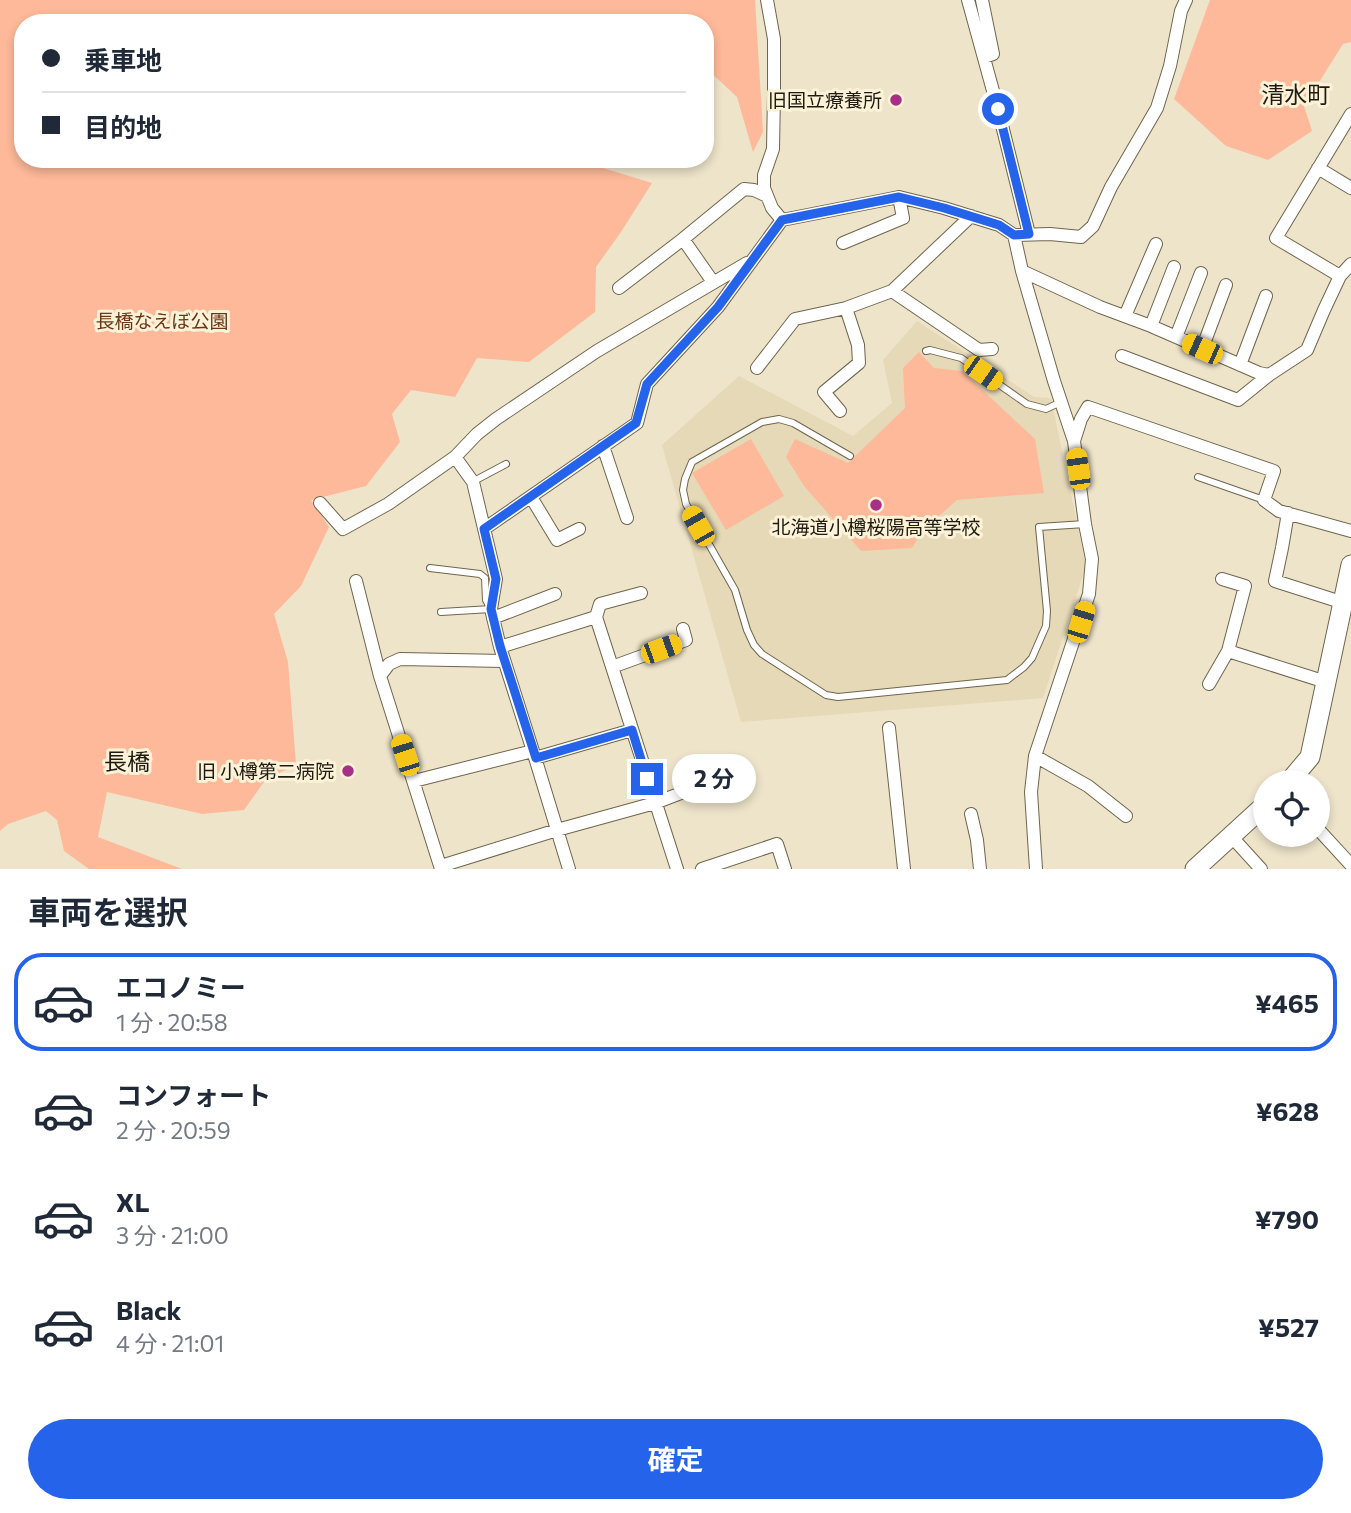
<!DOCTYPE html>
<html lang="ja">
<head>
<meta charset="utf-8">
<style>
  :root { --surface:#fff; --page:#f6f6f7; --text:#1f2937; --muted:#747a83; --line:#e0e1e3; --accent:#2563eb }
  body { margin:0; font-family:Commissioner,"Noto Sans JP",sans-serif; background:var(--page); color:var(--text); height:100vh; display:flex; flex-direction:column; font-size:26px; white-space:nowrap }
  * { box-sizing:border-box; margin:0 }
  p { font-size:23px; color:var(--muted) }
  .icon { flex:none; width:38px; height:38px; fill:none; stroke:currentColor; stroke-width:2; stroke-linecap:round; stroke-linejoin:round }
  .map { position:relative; height:869px; overflow:hidden }
  .side { display:flex; flex-direction:column; background:var(--surface); flex:1 }
  .side>* { flex:none }
  .top-card { position:absolute; left:14px; top:14px; width:700px; height:154px; border-radius:28px; box-shadow:0 4px 10px #0003; display:grid; align-content:center; height:154px; padding:0 28px; background:var(--surface) }
  .buttons { position:absolute; left:1253px; top:770px; display:grid; gap:14px }
  .buttons a { display:grid; place-items:center; width:77px; height:77px; border-radius:50%; background:var(--surface); box-shadow:0 4px 10px #0003; font-size:35px }
  .end { position:absolute; width:32px; height:32px; margin:-16px; border:9px solid #2563eb; background:#fff; box-shadow:0 0 0 4px #fff }
  .from { border-radius:50% }
  .bubble { position:absolute; height:49px; border-radius:24px; background:var(--surface); box-shadow:0 4px 10px #0003; font-size:23px; font-weight:700; line-height:49px; text-align:center }
  .car { position:absolute; width:21px; height:42px; margin:-21px -10px; border-radius:9px; box-shadow:0 0 5px 2px #0007; background:linear-gradient(#f5c518 24%,#345 0 40%,#f5c518 0 76%,#345 0 86%,#f5c518 0) }
  .top-card b { display:flex; align-items:center; gap:24px; height:66px; font-size:26px }
  .top-card b+b { border-top:2px solid var(--line) }
  .top-card i { width:18px; height:18px; background:var(--text) }
  ul { padding:0; list-style:none }
  li { display:flex; align-items:center; gap:21px; height:98px; margin:0 14px 10px; padding:0 14px; border:4px solid transparent; border-radius:28px }
  li div { flex:1 }
  li b { display:block; font-size:26px }
  li em { font-style:normal; font-weight:700 }
  li.current { border-color:var(--accent) }
  li>.icon { width:63px; height:63px; stroke-width:1.5 }
  h2 { padding:0 28px; font-size:32px; line-height:84px }
  .action { display:flex; gap:14px; margin-top:auto; padding:14px 28px }
  .action a { flex:1; height:80px; border-radius:42px; background:var(--accent); color:#fff; font-size:28px; font-weight:700; line-height:80px; text-align:center }
  .map>svg:first-child { display:block }
  .built { fill:#e5d9b7 }
  .green { fill:#fdb999 }
  .lines { fill:none; stroke-linecap:round; stroke-linejoin:round }
  .lane-casing { stroke:#6e654e; stroke-width:8 }
  .street-casing { stroke:#6e654e; stroke-width:14 }
  .secondary-casing { stroke:#6e654e; stroke-width:21 }
  .lane { stroke:#fff; stroke-width:6 }
  .street { stroke:#fff; stroke-width:12 }
  .secondary { stroke:#fff; stroke-width:19 }
  .route { stroke:#2563eb; stroke-width:9 }
  .poi-dot { fill:#a72f85; stroke:#fcf2d7; stroke-width:2.5 }
  .labels { text-anchor:middle; stroke-width:6; stroke-linejoin:round; paint-order:stroke }
  .poi-label { font-size:19px; fill:#1f1b12; stroke:#fcf2d7; text-anchor:end }
  .park-label { font-size:19px; fill:#6d3416; stroke:#fcf2d7 }
  .quarter-label { font-size:23px; fill:#1f1b12; stroke:#fcf2d7 }
</style>
</head>
<body>
<div class="map">
<svg width="1351" height="869" viewBox="0 0 1351 869">
  <rect width="100%" height="100%" fill="#eee4ca"/>
  <path class="built" d="M917 321 1034 397 1051 398 1086 566 1043 698 741 722 662 445 739 376 853 436 892 403 883 360Z"/>
  <path class="green" d="M0 0H755L763 132 753 152 737 97 705 67V23H23V159H605L603 168 652 183 621 232 596 267 595 312 529 362 477 358 455 397 411 390 392 414 400 442 366 486 311 500 329 527 301 586 274 614 288 662 296 765 266 779 244 810 202 814 107 792 98 837 182 869H89L64 851 57 820 46 811 8 824 0 831Z
    M1210 0H1351V42L1343 44 1304 106 1312 131 1268 160 1226 146 1174 99Z
    M919 352 934 368 962 371 1035 439 1044 493 957 500 923 530 912 548 861 551 804 486 786 457 795 439 848 463 905 408 903 368Z
    M751 439 784 496 726 530 692 473Z"/>
  <g class="lines">
    <g class="lane-casing">
      <path id="lane" d="M926 351 930 350 961 358 1027 404 1046 409 1061 402
        M850 456 793 423 779 419 762 422 692 462 685 479 683 490 686 504 735 590 747 630 754 645 762 654 826 695 838 697 1007 680 1024 667 1032 658 1046 626 1047 611 1039 527 1085 524
        M1198 477 1264 500
        M474 481 506 464
        M430 568 480 574 485 578 486 600 491 609 441 612"/>
    </g>
    <g class="street-casing">
      <path id="street" d="M767 0 774 39V94L773 149 764 175V188L772 208 782 220
        M968 0 998 109 1029 234
        M982 0 993 54 984 57
        M1318 168 1351 188
        M1014 235 1022 271 1054 381 1074 441 1085 524 1092 559 1089 594 1035 756 1031 792 1036 869
        M683 239 744 189 754 190 767 196
        M843 243 903 218 899 197
        M1022 271 1100 307 1151 326 1259 373 1269 375 1307 350 1324 310 1340 276 1351 264
        M1340 276 1276 238 1351 114
        M619 288 683 239 713 282
        M892 291 979 350 992 349
        M1125 316 1156 244
        M1151 326 1174 267
        M1176 337 1201 273
        M1202 349 1226 285
        M1122 356 1238 400 1269 375
        M1240 365 1266 296
        M757 368 795 319 846 308 892 291 971 216
        M840 411 824 392 859 363 858 345 846 308
        M1074 441 1081 419 1088 407 1274 471 1264 500 1279 511 1351 531
        M603 446 627 518
        M531 497 557 540 579 529
        M320 503 343 529 388 504 455 457
        M1288 513 1282 548 1275 581 1344 603
        M484 529 637 423 647 384 718 307 782 220 899 197 944 208 999 225 1014 235 1050 234 1081 237 1093 226 1111 187 1157 108 1170 66 1181 11 1186 0
        M356 581 380 676 441 869
        M596 617 677 869
        M493 618 555 594
        M500 647 596 617 600 604 641 593
        M1228 651 1326 682
        M612 667 686 640 683 629
        M380 676 389 664 400 659 504 661
        M1209 684 1228 651 1245 586 1222 579
        M889 728 904 869
        M1035 756 1088 786 1126 816
        M535 758 632 730
        M414 781 533 751
        M971 814 977 840 980 869
        M1318 829 1351 865
        M1231 836 1261 869
        M441 866 557 830 655 803 728 775
        M569 869 533 751 500 647 491 609 496 579 473 482 455 457 477 434 496 419 597 351 747 263
        M702 869 777 844 785 869"/>
    </g>
    <g class="secondary-casing">
      <path id="secondary" d="M1289 782 1310 757 1351 565
        M1195 869 1265 805"/>
    </g>
    <use href="#lane" class="lane"/>
    <use href="#street" class="street"/>
    <use href="#secondary" class="secondary"/>
  </g>
  <g class="lines">
    <path class="route" d="M647 779 632 730 536 758 500 646 491 609 496 579 484 529 636 423 647 384 718 307 782 220 899 197 944 208 999 225 1014 235 1029 234 998 109"/>
  </g>
  <g class="poi-dot">
    <circle cx="896" cy="100" r="7"/>
    <circle cx="876" cy="505" r="7"/>
    <circle cx="348" cy="771" r="7"/>
  </g>
  <g class="labels">
    <g class="poi-label">
      <text x="882" y="107">旧国立療養所</text>
      <text x="876" y="534" text-anchor="middle">北海道小樽桜陽高等学校</text>
      <text x="334" y="778">旧 小樽第二病院</text>
    </g>
    <g class="park-label">
      <text x="162" y="328">長橋なえぼ公園</text>
    </g>
    <g class="quarter-label">
      <text x="1296" y="103">清水町</text>
      <text x="127" y="770">長橋</text>
    </g>
  </g>
</svg>
<div class="buttons">
<a><svg class="icon" aria-label="locate" viewBox="0 0 24 24"><circle cx="12" cy="12" r="6"/><path d="M12 2v4M12 18v4M2 12h4M18 12h4"/></svg></a>
</div>
<i class="end from" style="left:998px;top:109px"></i>
<i class="end" style="left:647px;top:779px"></i>
<div class="bubble" style="left:672px;top:754px;width:84px">2 分</div>
<i class="car" style="left:1202px;top:349px;rotate:294deg"></i>
<i class="car" style="left:983px;top:373px;rotate:125deg"></i>
<i class="car" style="left:1078px;top:469px;rotate:352deg"></i>
<i class="car" style="left:698px;top:526px;rotate:330deg"></i>
<i class="car" style="left:1081px;top:622px;rotate:17deg"></i>
<i class="car" style="left:661px;top:649px;rotate:70deg"></i>
<i class="car" style="left:405px;top:755px;rotate:342deg"></i>
<div class="top-card">
<b><i class="from"></i>乗車地</b>
<b><i></i>目的地</b>
</div>
</div>
<section class="side">
<h2>車両を選択</h2>
<ul>
<li class="current"><svg class="icon" aria-label="car" viewBox="0 0 24 24"><path d="M5 17H2v-5l4-1 3-4h7l3 4 3 1v5h-3M9 17h6M6 11h13"/><circle cx="7" cy="17" r="2"/><circle cx="17" cy="17" r="2"/></svg><div><b>エコノミー</b><p>1 分 · 20:58</p></div><em>¥465</em></li>
<li><svg class="icon" aria-label="car" viewBox="0 0 24 24"><path d="M5 17H2v-5l4-1 3-4h7l3 4 3 1v5h-3M9 17h6M6 11h13"/><circle cx="7" cy="17" r="2"/><circle cx="17" cy="17" r="2"/></svg><div><b>コンフォート</b><p>2 分 · 20:59</p></div><em>¥628</em></li>
<li><svg class="icon" aria-label="car" viewBox="0 0 24 24"><path d="M5 17H2v-5l4-1 3-4h7l3 4 3 1v5h-3M9 17h6M6 11h13"/><circle cx="7" cy="17" r="2"/><circle cx="17" cy="17" r="2"/></svg><div><b>XL</b><p>3 分 · 21:00</p></div><em>¥790</em></li>
<li><svg class="icon" aria-label="car" viewBox="0 0 24 24"><path d="M5 17H2v-5l4-1 3-4h7l3 4 3 1v5h-3M9 17h6M6 11h13"/><circle cx="7" cy="17" r="2"/><circle cx="17" cy="17" r="2"/></svg><div><b>Black</b><p>4 分 · 21:01</p></div><em>¥527</em></li>
</ul>
<div class="action"><a>確定</a></div>
</section>
</body>
</html>
